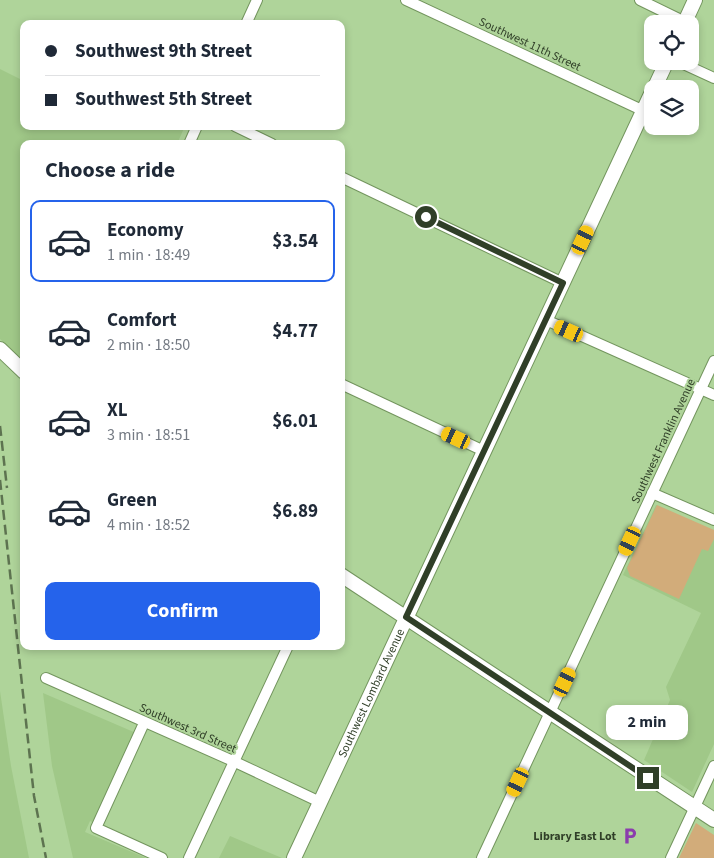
<!DOCTYPE html>
<html lang="en">
<head>
<meta charset="utf-8">
<style>
  :root { --surface:#fff; --page:#f6f6f7; --text:#1f2937; --muted:#747a83; --line:#e0e1e3; --accent:#2563eb }
  body { margin:0; font-family:"Source Sans 3",sans-serif; background:var(--page); color:var(--text); height:100vh; display:flex; flex-direction:column; font-size:19px; white-space:nowrap }
  * { box-sizing:border-box; margin:0 }
  p { font-size:16px; color:var(--muted) }
  .icon { flex:none; width:28px; height:28px; fill:none; stroke:currentColor; stroke-width:2; stroke-linecap:round; stroke-linejoin:round }
  .map { position:relative; flex:1; overflow:hidden }
  .drawer { position:absolute; left:20px; top:140px; width:325px; height:510px; display:flex; flex-direction:column; background:var(--surface); border-radius:10px; box-shadow:0 2px 8px #0003 }
  .drawer>* { flex:none }
  .top-card { position:absolute; left:20px; top:20px; width:325px; height:110px; border-radius:10px; box-shadow:0 2px 8px #0003; display:grid; align-content:center; height:110px; padding:0 25px; background:var(--surface) }
  .tools { position:absolute; left:644px; top:15px; display:grid; gap:10px }
  .tools a { display:grid; place-items:center; width:55px; height:55px; border-radius:10px; background:var(--surface); box-shadow:0 2px 8px #0003; font-size:25px }
  .end { position:absolute; width:22px; height:22px; margin:-11px; border:6px solid #303f28; background:#fff; box-shadow:0 0 0 2px #fff }
  .from { border-radius:50% }
  .bubble { position:absolute; height:35px; border-radius:10px; background:var(--surface); box-shadow:0 2px 8px #0003; font-size:16px; font-weight:700; line-height:35px; text-align:center }
  .car { position:absolute; width:15px; height:30px; margin:-15px -8px; border-radius:6px; box-shadow:0 0 4px 1px #0007; background:linear-gradient(#f5c518 24%,#345 0 40%,#f5c518 0 76%,#345 0 86%,#f5c518 0) }
  .top-card b { display:flex; align-items:center; gap:18px; height:48px; font-size:19px }
  .top-card b+b { border-top:1px solid var(--line) }
  .top-card i { width:12px; height:12px; background:var(--text) }
  ul { padding:0; list-style:none }
  li { display:flex; align-items:center; gap:15px; height:82px; margin:0 10px 8px; padding:0 15px; border:2px solid transparent; border-radius:10px }
  li div { flex:1 }
  li b { display:block; font-size:19px }
  li em { font-style:normal; font-weight:700 }
  li.active { border-color:var(--accent) }
  li>.icon { width:45px; height:45px; stroke-width:1.5 }
  h2 { padding:0 25px; font-size:22px; line-height:60px }
  .primary-button { display:flex; gap:10px; margin-top:auto; padding:10px 25px }
  .primary-button a { flex:1; height:58px; border-radius:10px; background:var(--accent); color:#fff; font-size:20px; font-weight:700; line-height:58px; text-align:center }
  .map>svg:first-child { display:block }
  .built { fill:#a0c888 }
  .green { fill:#d2ac7a }
  .lines { fill:none; stroke-linecap:round; stroke-linejoin:round }
  .street-casing { stroke:#73955e; stroke-width:12 }
  .secondary-casing { stroke:#73955e; stroke-width:16 }
  .street { stroke:#fff; stroke-width:10 }
  .secondary { stroke:#fff; stroke-width:14 }
  .rail { stroke:#5d7350; stroke-width:2.5; stroke-dasharray:10 5; stroke-linecap:butt }
  .route { stroke:#303f28; stroke-width:6 }
  .labels { text-anchor:middle; stroke-width:4; stroke-linejoin:round; paint-order:stroke }
  .street-label { font-size:12px; fill:#303f28; stroke:#afd49a }
  .poi-label { font-size:12px; font-weight:bold; fill:#303f28; stroke:#afd49a; text-anchor:end }
</style>
</head>
<body>
<div class="map">
<svg width="714" height="858" viewBox="0 0 714 858">
  <rect width="100%" height="100%" fill="#afd49a"/>
  <path class="built" d="M0 69 24 81V126H185L177 144H24V362L0 339Z
    M656 505 714 531V744L692 792 644 760 670 700 666 687 701 613 623 575Z
    M0 691 11 766 29 858H0Z
    M43 693 136 733 94 823 90 821 85 832 146 858H73L52 766Z
    M230 836 282 858H219Z"/>
  <path class="green" d="M657 505 714 530V539L708 551 702 549 679 599 630 576 627 568Z
    M696 823 714 835V858H679Z"/>
  <g class="lines">
    <g class="street-casing">
      <path id="street" d="M406 0 644 111
        M640 0 685 22
        M246 24 257 0
        M677 61 714 78
        M235 126 272 144
        M189 144 197 126
        M341 177 563 283
        M546 320 714 395
        M341 384 484 451
        M652 493 714 520
        M46 678 233 761 320 802
        M144 723 96 828 162 858
        M189 858 288 646
        M482 858 714 361
        M671 858 714 766"/>
    </g>
    <g class="secondary-casing">
      <g id="secondary">
        <path d="M684 24 695 0"/>
        <path d="M654 89 667 61"/>
        <path d="M0 349 24 372"/>
        <path d="M341 575 714 820"/>
        <path id="s1" d="M294 858 652 92"/>
      </g>
    </g>
    <use href="#street" class="street"/>
    <use href="#secondary" class="secondary"/>
    <path class="rail" d="M0 426 7 488
      M0 480 34 796 46 858"/>
  </g>
  <g class="lines">
    <path class="route" d="M426 217 563 283 406 617 648 778"/>
  </g>
  <defs>
    <g id="parking-bare" transform="scale(1.35)"><path d="M-3.5-5.5H1a3.5 3.5 0 0 1 0 7H-1V5.5H-3.5ZM-1-3.4V-.6H.8a1.4 1.4 0 0 0 0-2.8Z" fill="#8b3dad" stroke="#afd49a" stroke-width="2.5" paint-order="stroke"/></g>
  </defs>
  <g fill-rule="evenodd">
    <use href="#parking-bare" x="630" y="836"/>
  </g>
  <g class="labels">
    <g class="street-label">
      <text transform="translate(530 44) rotate(25)" y="4">Southwest 11th Street</text>
      <text transform="translate(663 441) rotate(-65)" y="4">Southwest Franklin Avenue</text>
      <text dy="4" stroke="none"><textPath href="#s1" startOffset="182">Southwest Lombard Avenue</textPath></text>
      <text transform="translate(188 728) rotate(24)" y="4">Southwest 3rd Street</text>
    </g>
    <g class="poi-label">
      <text x="616" y="840">Library East Lot</text>
    </g>
  </g>
</svg>
<div class="tools">
<a><svg class="icon" aria-label="locate" viewBox="0 0 24 24"><circle cx="12" cy="12" r="6"/><path d="M12 2v4M12 18v4M2 12h4M18 12h4"/></svg></a>
<a><svg class="icon" aria-label="layers" viewBox="0 0 24 24"><path d="M12 4l9 5-9 5-9-5zM3 14l9 5 9-5"/></svg></a>
</div>
<i class="end from" style="left:426px;top:217px"></i>
<i class="end" style="left:648px;top:778px"></i>
<div class="bubble" style="left:606px;top:705px;width:82px">2 min</div>
<i class="car" style="left:583px;top:240px;rotate:25deg"></i>
<i class="car" style="left:569px;top:331px;rotate:294deg"></i>
<i class="car" style="left:456px;top:438px;rotate:295deg"></i>
<i class="car" style="left:630px;top:541px;rotate:205deg"></i>
<i class="car" style="left:565px;top:682px;rotate:25deg"></i>
<i class="car" style="left:518px;top:782px;rotate:205deg"></i>
<div class="top-card">
<b><i class="from"></i>Southwest 9th Street</b>
<b><i></i>Southwest 5th Street</b>
</div>
<section class="drawer">
<h2>Choose a ride</h2>
<ul>
<li class="active"><svg class="icon" aria-label="car" viewBox="0 0 24 24"><path d="M5 17H2v-5l4-1 3-4h7l3 4 3 1v5h-3M9 17h6M6 11h13"/><circle cx="7" cy="17" r="2"/><circle cx="17" cy="17" r="2"/></svg><div><b>Economy</b><p>1 min · 18:49</p></div><em>$3.54</em></li>
<li><svg class="icon" aria-label="car" viewBox="0 0 24 24"><path d="M5 17H2v-5l4-1 3-4h7l3 4 3 1v5h-3M9 17h6M6 11h13"/><circle cx="7" cy="17" r="2"/><circle cx="17" cy="17" r="2"/></svg><div><b>Comfort</b><p>2 min · 18:50</p></div><em>$4.77</em></li>
<li><svg class="icon" aria-label="car" viewBox="0 0 24 24"><path d="M5 17H2v-5l4-1 3-4h7l3 4 3 1v5h-3M9 17h6M6 11h13"/><circle cx="7" cy="17" r="2"/><circle cx="17" cy="17" r="2"/></svg><div><b>XL</b><p>3 min · 18:51</p></div><em>$6.01</em></li>
<li><svg class="icon" aria-label="car" viewBox="0 0 24 24"><path d="M5 17H2v-5l4-1 3-4h7l3 4 3 1v5h-3M9 17h6M6 11h13"/><circle cx="7" cy="17" r="2"/><circle cx="17" cy="17" r="2"/></svg><div><b>Green</b><p>4 min · 18:52</p></div><em>$6.89</em></li>
</ul>
<div class="primary-button"><a>Confirm</a></div>
</section>
</div>
</body>
</html>
